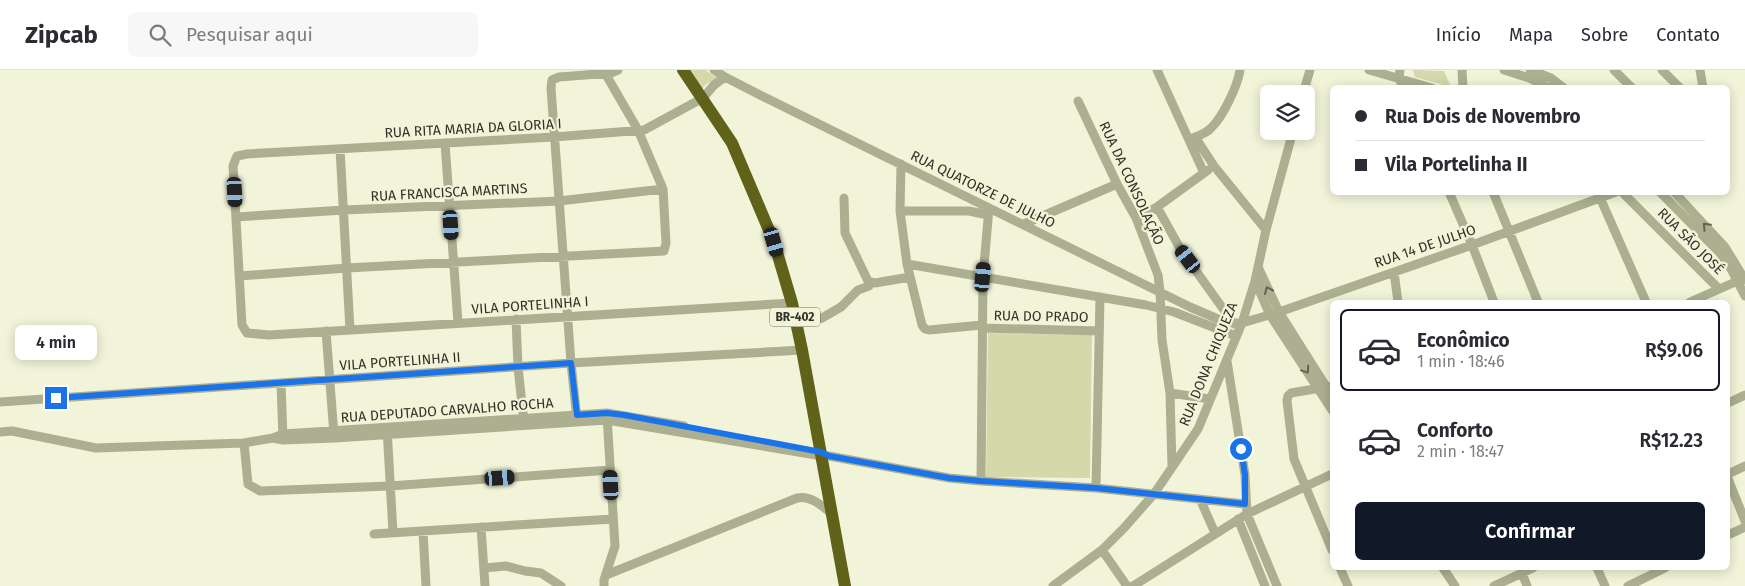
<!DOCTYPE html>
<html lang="pt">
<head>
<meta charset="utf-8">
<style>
  :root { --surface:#fff; --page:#f7f7f7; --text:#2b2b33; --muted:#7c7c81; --line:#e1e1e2; --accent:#111827 }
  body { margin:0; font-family:"Fira Sans",sans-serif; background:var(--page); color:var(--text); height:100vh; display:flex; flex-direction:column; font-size:19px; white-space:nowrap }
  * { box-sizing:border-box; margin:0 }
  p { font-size:16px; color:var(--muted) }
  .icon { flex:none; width:28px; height:28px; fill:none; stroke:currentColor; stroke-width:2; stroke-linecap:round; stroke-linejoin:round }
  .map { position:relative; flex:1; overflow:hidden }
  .side { position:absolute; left:1330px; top:230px; width:400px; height:270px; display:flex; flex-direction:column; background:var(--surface); border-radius:8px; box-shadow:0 2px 12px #0003 }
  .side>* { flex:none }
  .hud { position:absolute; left:1330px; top:15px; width:400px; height:110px; border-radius:8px; box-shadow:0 2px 12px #0003; display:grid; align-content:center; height:110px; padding:0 25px; background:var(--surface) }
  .tools { position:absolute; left:1260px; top:15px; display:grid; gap:10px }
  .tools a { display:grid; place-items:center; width:55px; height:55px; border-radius:8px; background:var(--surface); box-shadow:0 2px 12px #0003; font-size:25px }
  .end { position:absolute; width:22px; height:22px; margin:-11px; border:6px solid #1a73e8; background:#fff; box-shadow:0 0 0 2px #fff }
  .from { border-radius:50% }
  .bubble { position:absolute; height:35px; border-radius:8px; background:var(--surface); box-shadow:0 2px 12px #0003; font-size:16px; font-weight:600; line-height:35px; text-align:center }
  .car { position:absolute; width:15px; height:30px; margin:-15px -8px; border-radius:6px; box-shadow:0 0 4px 1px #0007; background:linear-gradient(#222 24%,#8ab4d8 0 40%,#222 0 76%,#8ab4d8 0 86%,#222 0) }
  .hud b { display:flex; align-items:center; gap:18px; height:48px; font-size:19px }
  .hud b+b { border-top:1px solid var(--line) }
  .hud i { width:12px; height:12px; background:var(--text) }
  ul { padding:9px 0 0; list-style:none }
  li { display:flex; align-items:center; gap:15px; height:82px; margin:0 10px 8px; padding:0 15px; border:2px solid transparent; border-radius:8px }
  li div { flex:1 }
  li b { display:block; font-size:19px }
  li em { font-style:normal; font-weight:600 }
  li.selected { border-color:var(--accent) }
  li>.icon { width:45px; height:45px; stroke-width:1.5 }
  .cta { display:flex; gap:10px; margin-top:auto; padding:10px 25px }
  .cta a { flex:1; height:58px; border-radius:8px; background:var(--accent); color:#fff; font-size:20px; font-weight:600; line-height:58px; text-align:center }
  header { display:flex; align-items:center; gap:30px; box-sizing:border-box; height:70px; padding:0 25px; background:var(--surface); border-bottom:1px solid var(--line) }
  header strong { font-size:24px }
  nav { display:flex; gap:28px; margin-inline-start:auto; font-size:18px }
  .search { width:350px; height:45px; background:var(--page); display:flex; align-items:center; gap:12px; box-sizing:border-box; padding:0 18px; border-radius:8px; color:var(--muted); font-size:19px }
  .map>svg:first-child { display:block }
  .green { fill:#d4d8aa }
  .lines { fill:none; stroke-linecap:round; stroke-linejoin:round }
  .minor { stroke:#acaf90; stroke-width:9 }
  .highway { stroke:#606219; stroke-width:12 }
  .oneway { stroke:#636452 }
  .route { stroke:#1a73e8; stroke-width:6 }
  .labels { text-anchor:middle; stroke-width:4.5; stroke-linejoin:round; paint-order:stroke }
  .shield { fill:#f2f4d9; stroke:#6c6c5d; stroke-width:1 }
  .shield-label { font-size:12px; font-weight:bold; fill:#323228 }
  .street-label { font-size:14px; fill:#323228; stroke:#f2f4d9 }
</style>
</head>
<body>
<header>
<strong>Zipcab</strong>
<div class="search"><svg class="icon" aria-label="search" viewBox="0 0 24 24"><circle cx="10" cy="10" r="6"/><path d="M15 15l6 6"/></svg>Pesquisar aqui</div>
<nav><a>Início</a><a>Mapa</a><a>Sobre</a><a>Contato</a></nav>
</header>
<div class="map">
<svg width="1745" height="516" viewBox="0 0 1745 516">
  <rect width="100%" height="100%" fill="#f2f4d9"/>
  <path class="green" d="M686 0H705L717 8 706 14 702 19Z
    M1413 0 1444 1 1451 17 1415 7Z
    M988 263 1092 265 1090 408 986 407Z"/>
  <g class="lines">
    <path class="minor" d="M714 0 725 7 760 25 1190 237 1225 252 1242 253 1279 242 1472 175 1616 122
      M1157 0 1204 103
      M1369 0 1432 18
      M1400 0 1399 8 1403 18
      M1462 0 1463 18
      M1504 0 1529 8 1550 18
      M1530 0 1551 8 1564 18
      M1614 0 1632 18
      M1662 0 1680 18
      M1700 0 1703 18
      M725 7 714 15 703 28 644 60 554 67 247 84 237 86 233 96 242 255 247 263 269 265 792 233
      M1303 24 1310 0
      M1078 31 1117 114 1136 148 1158 205 1160 221 1162 270 1170 323 1172 397
      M1195 67 1214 96 1266 160
      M1190 69C1197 66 1206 64 1211 58 1223 47 1238 15 1240 0
      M445 73 458 253
      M340 79 350 260
      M901 94 900 141 907 194 922 255 925 259 929 260 982 255
      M1449 122 1472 175 1494 232
      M1493 122 1538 232
      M1622 122 1719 219
      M1660 122 1720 183 1731 199 1745 226
      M1674 122 1725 177 1745 210
      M1598 123 1646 232
      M844 128 845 163 868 211 875 213 910 207
      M1157 137 1181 180 1234 254
      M900 141H969L988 145
      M236 147 344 140 559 131 663 119
      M1136 148 1157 137 1208 100
      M1024 154 1117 114
      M907 194 1146 235 1174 242 1236 266
      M1258 197 1279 242 1332 326
      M1394 202 1398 232
      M239 206 347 198 664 181 666 173 663 119 638 60 605 3
      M1255 211 1270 245 1332 340
      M1690 232 1742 209
      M516 249 518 297 524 353
      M797 254 822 248 841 237 858 220 869 216 871 212
      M982 258 1099 261
      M326 261 334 365
      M1227 291 1245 405 1247 444 1277 516
      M281 313 283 368
      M1332 316 1291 323 1288 326 1287 331 1294 389 1332 480
      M1170 323 1210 329
      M0 332 571 293 802 280
      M1728 333 1745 325
      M577 349 571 293 551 18 552 10 559 7 611 3 618 0
      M387 358 393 463
      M0 362 12 361 96 378 244 373 273 368 283 364 607 343 684 356
      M273 368 283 370 335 368 607 350 822 386H829L949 408 981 411 1096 418 1245 434
      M244 373 248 414 260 421 390 416 610 400
      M1728 404 1745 396
      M1728 409 1745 451
      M981 411 983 207 989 138
      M1096 418 1100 227
      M1200 429 1215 463
      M1238 449 1265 516
      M481 457 485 516
      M423 461 426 516
      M374 464 613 449
      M1728 465 1745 457
      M1102 480 1127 516
      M484 498 506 496 525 501 541 503 561 516
      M1340 498 1348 516
      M1443 498 1455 516
      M1597 498 1605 516
      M1522 503 1527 516
      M606 505 797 428C811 425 822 436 832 444
      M604 516V510L615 476 607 346
      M1053 516 1102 480 1124 458 1154 424 1198 359 1242 253 1255 211 1266 160 1293 61
      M1133 516 1247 444 1332 404
      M1494 516 1533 498
      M1628 516 1665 498"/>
    <path class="highway" d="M683 0 732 73 774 172 792 233 802 280 845 516"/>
  </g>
  <defs><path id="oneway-chevron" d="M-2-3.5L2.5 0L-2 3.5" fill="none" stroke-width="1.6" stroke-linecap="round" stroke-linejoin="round" transform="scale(1.25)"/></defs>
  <g class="oneway">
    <use href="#oneway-chevron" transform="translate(1706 156) rotate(-133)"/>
    <use href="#oneway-chevron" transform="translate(1268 220) rotate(-114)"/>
    <use href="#oneway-chevron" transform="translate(1306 300) rotate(56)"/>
  </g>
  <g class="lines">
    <path class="route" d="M56 328 571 293 577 345 607 343 624 345 821 382 829 386 949 408 981 411 1096 418 1245 434V405L1241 379"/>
  </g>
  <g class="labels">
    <rect class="shield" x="770" y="237.5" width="50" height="19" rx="4"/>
    <g class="shield-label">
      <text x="795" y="251">BR-402</text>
    </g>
    <g class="street-label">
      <text transform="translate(473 58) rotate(-3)" y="5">RUA RITA MARIA DA GLORIA I</text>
      <text transform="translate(1132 113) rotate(65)" y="5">RUA DA CONSOLAÇÃO</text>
      <text transform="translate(983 119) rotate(26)" y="5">RUA QUATORZE DE JULHO</text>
      <text transform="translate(449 122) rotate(-3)" y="5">RUA FRANCISCA MARTINS</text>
      <text transform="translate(1691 171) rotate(45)" y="5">RUA SÃO JOSÉ</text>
      <text transform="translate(1425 176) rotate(-19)" y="5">RUA 14 DE JULHO</text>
      <text transform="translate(530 235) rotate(-4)" y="5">VILA PORTELINHA I</text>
      <text transform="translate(1041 246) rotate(1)" y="5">RUA DO PRADO</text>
      <text transform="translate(400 291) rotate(-4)" y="5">VILA PORTELINHA II</text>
      <text transform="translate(1208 294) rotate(-68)" y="5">RUA DONA CHIQUEZA</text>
      <text transform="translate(447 340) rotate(-4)" y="5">RUA DEPUTADO CARVALHO ROCHA</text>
    </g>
  </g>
</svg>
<div class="tools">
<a><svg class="icon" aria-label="layers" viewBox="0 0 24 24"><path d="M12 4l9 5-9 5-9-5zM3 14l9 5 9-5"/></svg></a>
</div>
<i class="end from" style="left:1241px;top:379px"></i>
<i class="end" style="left:56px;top:328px"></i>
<div class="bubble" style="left:15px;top:255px;width:82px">4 min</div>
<i class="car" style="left:235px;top:122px;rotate:177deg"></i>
<i class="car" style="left:451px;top:155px;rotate:176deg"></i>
<i class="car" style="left:774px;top:172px;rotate:164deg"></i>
<i class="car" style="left:1188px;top:189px;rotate:323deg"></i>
<i class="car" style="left:983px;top:207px;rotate:5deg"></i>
<i class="car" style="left:500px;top:408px;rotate:86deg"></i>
<i class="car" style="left:611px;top:415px;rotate:357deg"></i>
<div class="hud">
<b><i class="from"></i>Rua Dois de Novembro</b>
<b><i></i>Vila Portelinha II</b>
</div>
<section class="side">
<ul>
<li class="selected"><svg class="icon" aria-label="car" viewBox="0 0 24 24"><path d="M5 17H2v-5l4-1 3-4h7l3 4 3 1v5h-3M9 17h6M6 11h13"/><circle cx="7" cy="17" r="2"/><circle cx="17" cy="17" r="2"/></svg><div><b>Econômico</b><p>1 min · 18:46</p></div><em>R$9.06</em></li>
<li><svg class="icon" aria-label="car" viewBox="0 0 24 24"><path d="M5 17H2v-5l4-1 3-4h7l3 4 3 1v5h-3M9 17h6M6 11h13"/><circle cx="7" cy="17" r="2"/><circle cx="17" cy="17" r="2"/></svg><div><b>Conforto</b><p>2 min · 18:47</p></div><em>R$12.23</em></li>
</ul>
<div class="cta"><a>Confirmar</a></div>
</section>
</div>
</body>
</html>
